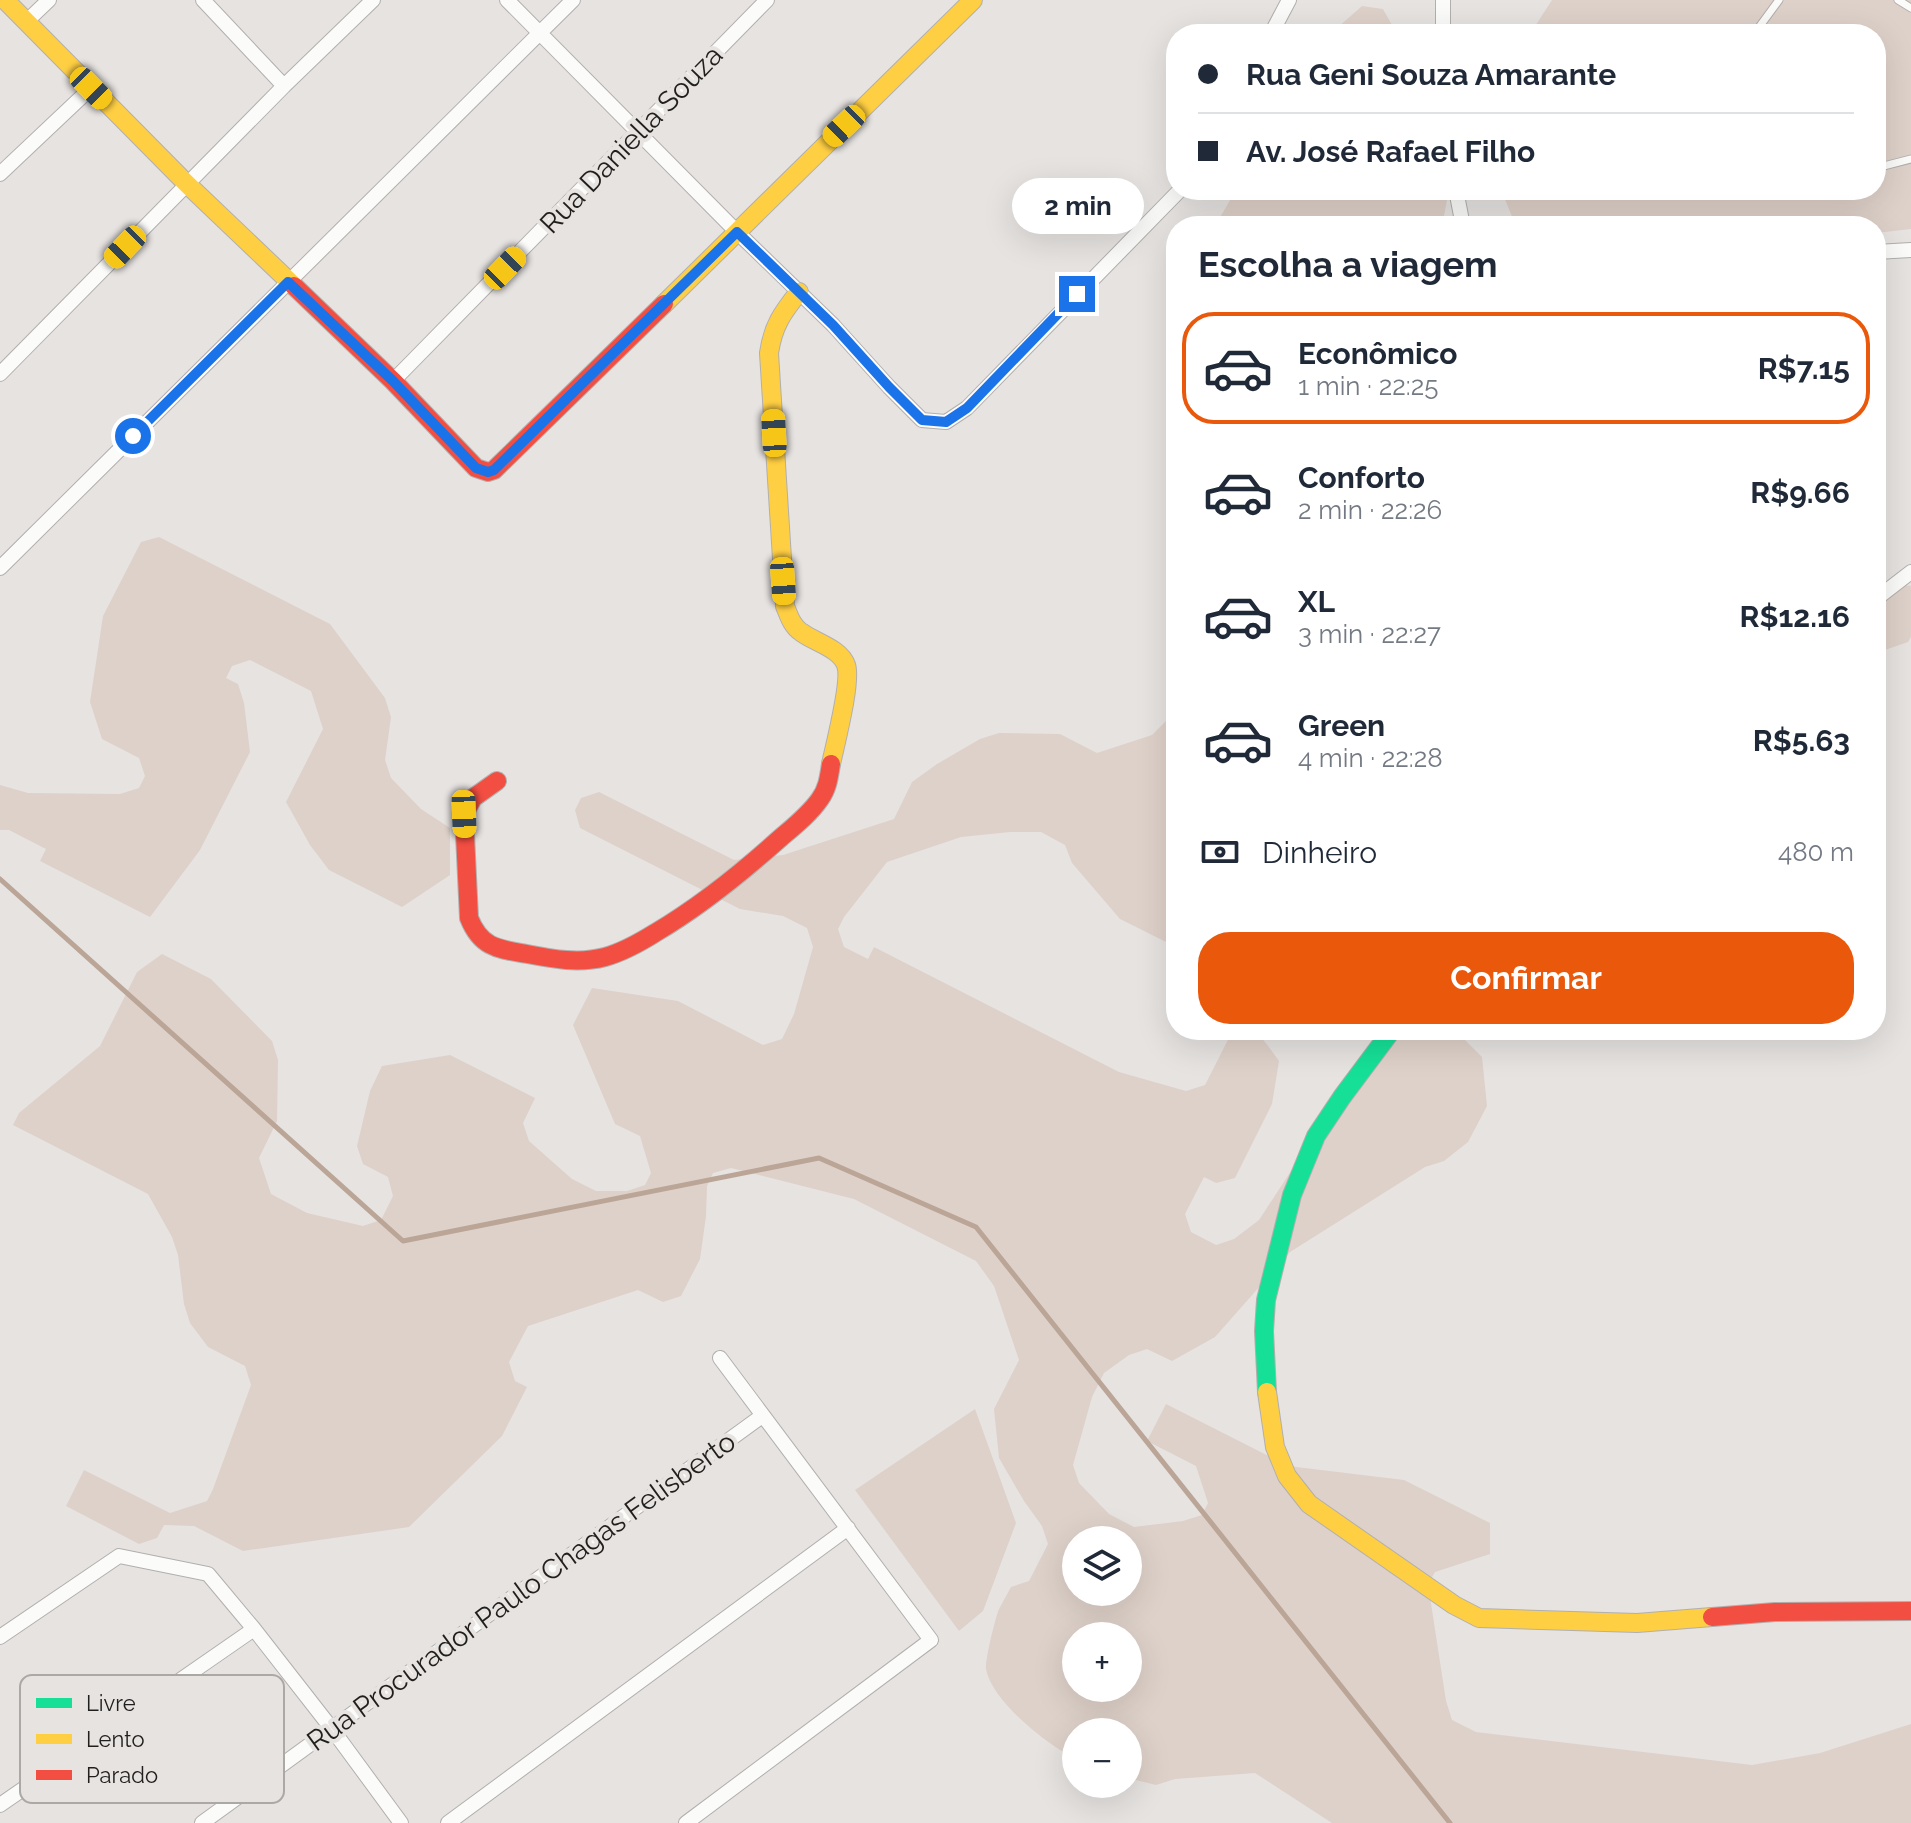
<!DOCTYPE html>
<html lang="pt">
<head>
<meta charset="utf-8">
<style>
  :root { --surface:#fff; --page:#f2f2f3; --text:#1f2937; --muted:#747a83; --line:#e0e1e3; --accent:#ea580c }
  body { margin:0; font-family:Raleway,sans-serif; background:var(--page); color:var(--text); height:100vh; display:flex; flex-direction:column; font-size:30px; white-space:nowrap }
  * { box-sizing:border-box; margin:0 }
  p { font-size:26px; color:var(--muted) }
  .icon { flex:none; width:44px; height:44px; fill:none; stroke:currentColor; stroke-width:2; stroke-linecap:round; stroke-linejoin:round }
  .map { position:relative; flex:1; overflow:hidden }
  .drawer { position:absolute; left:1166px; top:216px; width:720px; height:824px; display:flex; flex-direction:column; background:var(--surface); border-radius:32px; box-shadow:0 8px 32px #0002 }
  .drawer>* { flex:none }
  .top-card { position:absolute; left:1166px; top:24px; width:720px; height:176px; border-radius:32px; box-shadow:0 8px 32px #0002; display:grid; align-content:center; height:176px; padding:0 32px; background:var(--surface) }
  .buttons { position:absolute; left:1062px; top:1526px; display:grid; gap:16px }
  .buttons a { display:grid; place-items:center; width:80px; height:80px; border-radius:50%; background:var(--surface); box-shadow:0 8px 32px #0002; font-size:40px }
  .end { position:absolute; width:36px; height:36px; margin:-18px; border:10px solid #1a73e8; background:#fff; box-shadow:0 0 0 4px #fff }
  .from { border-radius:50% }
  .bubble { position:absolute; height:56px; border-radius:28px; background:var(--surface); box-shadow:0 8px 32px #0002; font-size:26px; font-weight:700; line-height:56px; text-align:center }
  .car { position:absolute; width:24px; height:48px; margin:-24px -12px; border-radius:10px; box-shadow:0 0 6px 2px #0007; background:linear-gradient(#f5c518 24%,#345 0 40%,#f5c518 0 76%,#345 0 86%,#f5c518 0) }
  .top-card b { display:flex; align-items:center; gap:28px; height:76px; font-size:30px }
  .top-card b+b { border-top:2px solid var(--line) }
  .top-card i { width:20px; height:20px; background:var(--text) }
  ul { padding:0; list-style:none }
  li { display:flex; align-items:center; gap:24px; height:112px; margin:0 16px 12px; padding:0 16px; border:4px solid transparent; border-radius:32px }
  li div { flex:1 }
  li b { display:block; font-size:30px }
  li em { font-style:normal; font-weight:700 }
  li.on { border-color:var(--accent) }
  li>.icon { width:72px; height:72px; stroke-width:1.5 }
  h2 { padding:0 32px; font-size:36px; line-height:96px }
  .pay { display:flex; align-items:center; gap:20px; height:88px; padding:0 32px; font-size:30px }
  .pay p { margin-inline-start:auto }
  .primary-button { display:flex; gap:16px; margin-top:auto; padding:16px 32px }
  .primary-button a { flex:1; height:92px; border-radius:32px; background:var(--accent); color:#fff; font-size:32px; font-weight:700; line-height:92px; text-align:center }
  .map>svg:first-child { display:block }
  .green { fill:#ded1c9; fill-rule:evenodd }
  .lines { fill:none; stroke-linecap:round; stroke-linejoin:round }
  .stream { stroke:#baa597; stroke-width:5 }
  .lane-casing { stroke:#b2afae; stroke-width:9 }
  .street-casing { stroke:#b2afae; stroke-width:16 }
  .fast-casing { stroke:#b2afae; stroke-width:20 }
  .slow-casing { stroke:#b2afae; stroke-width:20 }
  .jam-casing { stroke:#b2afae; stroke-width:20 }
  .lane { stroke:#fbfbfa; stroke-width:7 }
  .street { stroke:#fbfbfa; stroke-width:14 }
  .fast { stroke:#16e098; stroke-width:18 }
  .slow { stroke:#ffcf43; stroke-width:18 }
  .jam { stroke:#f24e42; stroke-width:18 }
  .route { stroke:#1a73e8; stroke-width:10 }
  .labels { text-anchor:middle; stroke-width:8; stroke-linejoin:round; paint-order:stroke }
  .street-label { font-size:28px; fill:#201f1e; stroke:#e7e3e0 }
  .key { fill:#e7e3e0; stroke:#aba8a6; stroke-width:2 }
  .key-label { font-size:22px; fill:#201f1e }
</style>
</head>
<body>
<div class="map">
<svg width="1911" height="1823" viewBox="0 0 1911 1823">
  <rect width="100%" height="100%" fill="#e6e3e1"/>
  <path class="green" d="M1552 0H1911V229L1876 233V226H1516L1501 190H1876V34H1530Z
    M1362 6 1383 9 1397 34H1335L1337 28Z
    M1236 190H1449L1442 226H1215Z
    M159 537 330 624 385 698 391 717 385 760 391 778 421 809 450 828V875L402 907 329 870 310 845 286 802 323 729 311 691 250 660 232 666 226 678 238 684 244 703 250 752 200 850 150 917 40 861 46 849 9 830H0V785L28 793 120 794 139 788 145 776 139 758 102 739 90 702 103 616 141 542Z
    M1876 581 1911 586V637L1908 642 1876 653Z
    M1176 711V947L1120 919 1072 863 1065 845 1041 832H1010L961 837 887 862 844 917 838 929 844 947 868 959 874 947 1119 1072 1186 1091 1205 1085 1233 1030C1262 1030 1263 1040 1279 1061L1272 1104 1235 1178 1216 1183 1204 1177 1185 1214 1191 1232 1216 1245 1234 1239 1259 1220 1334 1105 1399 1030H1455L1482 1057 1487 1106 1468 1142 1444 1161 1425 1167 1290 1252 1215 1337 1172 1361 1147 1349 1129 1355 1104 1373 1092 1397 1073 1465 1079 1483 1109 1514 1134 1527 1183 1521 1202 1515 1208 1503 1196 1466 1147 1441 1166 1404 1288 1466 1404 1480 1490 1523V1554L1435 1572 1428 1584 1446 1701 1452 1720 1476 1732 1752 1765 1820 1753 1911 1724V1823H1332L1255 1773 1175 1779 1156 1785 1128 1778V1732H1076V1759C1048 1745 992 1702 986 1669 985 1660 995 1619 999 1609 1003 1602 1007 1594 1011 1587L1029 1581 1048 1544 1042 1526 1024 1501 999 1458 994 1409 1019 1360 994 1286 976 1261 854 1199 731 1168 713 1173 707 1186 706 1216 700 1259 681 1296 663 1302 638 1290 528 1326 509 1362 515 1381 527 1387 502 1436 409 1527 243 1551 194 1526 164 1525 157 1538 139 1544 66 1506 84 1470 170 1513 207 1501 213 1489 251 1385 245 1366 208 1347 190 1323 184 1304 178 1255 172 1237 148 1194 13 1125 19 1113 100 1046 137 972 162 954 211 979 272 1041 278 1060 277 1121 259 1158 271 1194 307 1213 363 1226 381 1220 393 1196 388 1177 363 1164 357 1146 370 1091 382 1066 450 1055 535 1098 523 1123 529 1141 572 1179 596 1191H627L645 1185 651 1173 640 1136 615 1124 573 1025 592 988 678 1001 763 1045 782 1039 794 1014 813 947 807 928 783 916 740 909 580 828 575 810 581 798 599 792 734 860 783 855 894 819 912 782 937 764 980 739 999 733 1060 734 1097 753 1152 735ZM1076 1540H1128V1592H1076ZM1076 1636H1128V1688H1076Z
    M975 1409 1016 1523 983 1611 959 1631 855 1490Z"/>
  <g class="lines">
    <path class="stream" d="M0 879 403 1241 819 1158 976 1227 1450 1823"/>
    <g class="lane-casing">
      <path id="lane" d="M1898 0 1911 8
        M1754 34 1779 0
        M1876 168 1911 159"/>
    </g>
    <g class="street-casing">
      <path id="street" d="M203 0 284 86
        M507 0 737 232 833 325 889 387 922 420 946 422 967 408 1180 190
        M1443 0V34
        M27 21 49 0
        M1271 34 1289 0
        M0 174 91 88
        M1456 190 1463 226
        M1876 252 1911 250
        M0 374 284 86 373 0
        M393 381 767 0
        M0 568 573 0
        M1876 599 1911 572
        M0 1637 119 1556 208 1574 254 1629 332 1729 401 1823
        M0 1805 254 1629
        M202 1823 762 1416
        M448 1823 848 1528
        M686 1823 931 1640 720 1358"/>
    </g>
    <g class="fast-casing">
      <path id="fast" d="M1267 1392 1264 1331 1266 1300 1292 1195 1316 1136 1342 1097 1392 1030"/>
    </g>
    <g class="slow-casing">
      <path id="slow" d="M5 0 187 184 294 286
        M799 292C782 313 773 326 769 353L785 606C789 616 792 626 801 632 814 642 840 648 846 665 852 680 835 745 831 764
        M664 304 973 0
        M1267 1392 1275 1447 1287 1476 1309 1504 1454 1605 1479 1618 1637 1623 1712 1617"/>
    </g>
    <g class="jam-casing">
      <path id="jam" d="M294 286 393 381 476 468 488 472 494 470 664 304
        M497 781 473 798 464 814 469 918C481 948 498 949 527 954 553 959 579 964 605 957 623 952 639 943 655 933 699 907 739 875 777 841 792 828 809 815 820 799 828 788 829 776 831 764
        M1712 1617 1775 1612 1911 1611"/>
    </g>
    <use href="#lane" class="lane"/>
    <use href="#street" class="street"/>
    <use href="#fast" class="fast"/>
    <use href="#slow" class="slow"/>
    <use href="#jam" class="jam"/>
  </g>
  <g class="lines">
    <path class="route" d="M133 436 288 282 393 381 476 468 488 472 494 470 737 232 833 325 889 387 922 420 946 422 967 408 1077 294"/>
  </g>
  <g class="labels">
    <g class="street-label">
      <text transform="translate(631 139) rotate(-46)" y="10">Rua Daniella Souza</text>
      <text transform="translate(521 1591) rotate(-36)" y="10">Rua Procurador Paulo Chagas Felisberto</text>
    </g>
  </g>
  <rect x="20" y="1675" width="264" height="128" rx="12" class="key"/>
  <rect x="36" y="1698" width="36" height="10" fill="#16e098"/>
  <rect x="36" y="1734" width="36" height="10" fill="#ffcf43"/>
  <rect x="36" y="1770" width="36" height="10" fill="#f24e42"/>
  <g class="key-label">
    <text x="86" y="1711">Livre</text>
    <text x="86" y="1747">Lento</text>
    <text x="86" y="1783">Parado</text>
  </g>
</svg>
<div class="buttons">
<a><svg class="icon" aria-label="layers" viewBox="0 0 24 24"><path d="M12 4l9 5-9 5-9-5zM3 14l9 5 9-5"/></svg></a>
<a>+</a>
<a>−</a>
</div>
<i class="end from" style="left:133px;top:436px"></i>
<i class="end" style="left:1077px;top:294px"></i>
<div class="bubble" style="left:1012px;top:178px;width:132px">2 min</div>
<i class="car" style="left:91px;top:88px;rotate:135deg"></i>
<i class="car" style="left:844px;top:126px;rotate:226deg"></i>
<i class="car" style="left:125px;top:247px;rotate:224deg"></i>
<i class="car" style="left:505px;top:268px;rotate:44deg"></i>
<i class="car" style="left:774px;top:433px;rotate:357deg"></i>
<i class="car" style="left:783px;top:581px;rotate:176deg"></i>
<i class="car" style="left:464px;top:814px;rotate:178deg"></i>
<div class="top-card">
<b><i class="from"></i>Rua Geni Souza Amarante</b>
<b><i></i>Av. José Rafael Filho</b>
</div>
<section class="drawer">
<h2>Escolha a viagem</h2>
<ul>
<li class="on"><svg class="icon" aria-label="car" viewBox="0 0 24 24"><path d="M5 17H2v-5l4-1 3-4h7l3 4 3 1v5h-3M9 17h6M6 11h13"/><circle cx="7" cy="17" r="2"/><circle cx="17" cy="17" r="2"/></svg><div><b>Econômico</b><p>1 min · 22:25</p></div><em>R$7.15</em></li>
<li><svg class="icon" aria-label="car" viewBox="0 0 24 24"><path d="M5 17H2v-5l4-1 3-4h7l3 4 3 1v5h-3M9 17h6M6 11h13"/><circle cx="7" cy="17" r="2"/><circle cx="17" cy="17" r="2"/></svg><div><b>Conforto</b><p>2 min · 22:26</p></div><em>R$9.66</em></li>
<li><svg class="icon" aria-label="car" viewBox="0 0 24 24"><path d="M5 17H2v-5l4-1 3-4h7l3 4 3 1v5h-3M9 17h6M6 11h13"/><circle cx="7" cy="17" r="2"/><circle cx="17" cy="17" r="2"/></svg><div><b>XL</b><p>3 min · 22:27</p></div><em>R$12.16</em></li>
<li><svg class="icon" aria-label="car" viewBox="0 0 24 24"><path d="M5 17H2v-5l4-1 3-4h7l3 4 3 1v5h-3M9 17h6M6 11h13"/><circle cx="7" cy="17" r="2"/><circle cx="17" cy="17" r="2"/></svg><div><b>Green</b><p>4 min · 22:28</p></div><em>R$5.63</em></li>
</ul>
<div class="pay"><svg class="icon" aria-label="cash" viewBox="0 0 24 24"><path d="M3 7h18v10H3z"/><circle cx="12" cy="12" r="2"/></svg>Dinheiro<p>480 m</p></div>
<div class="primary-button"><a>Confirmar</a></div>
</section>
</div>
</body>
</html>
